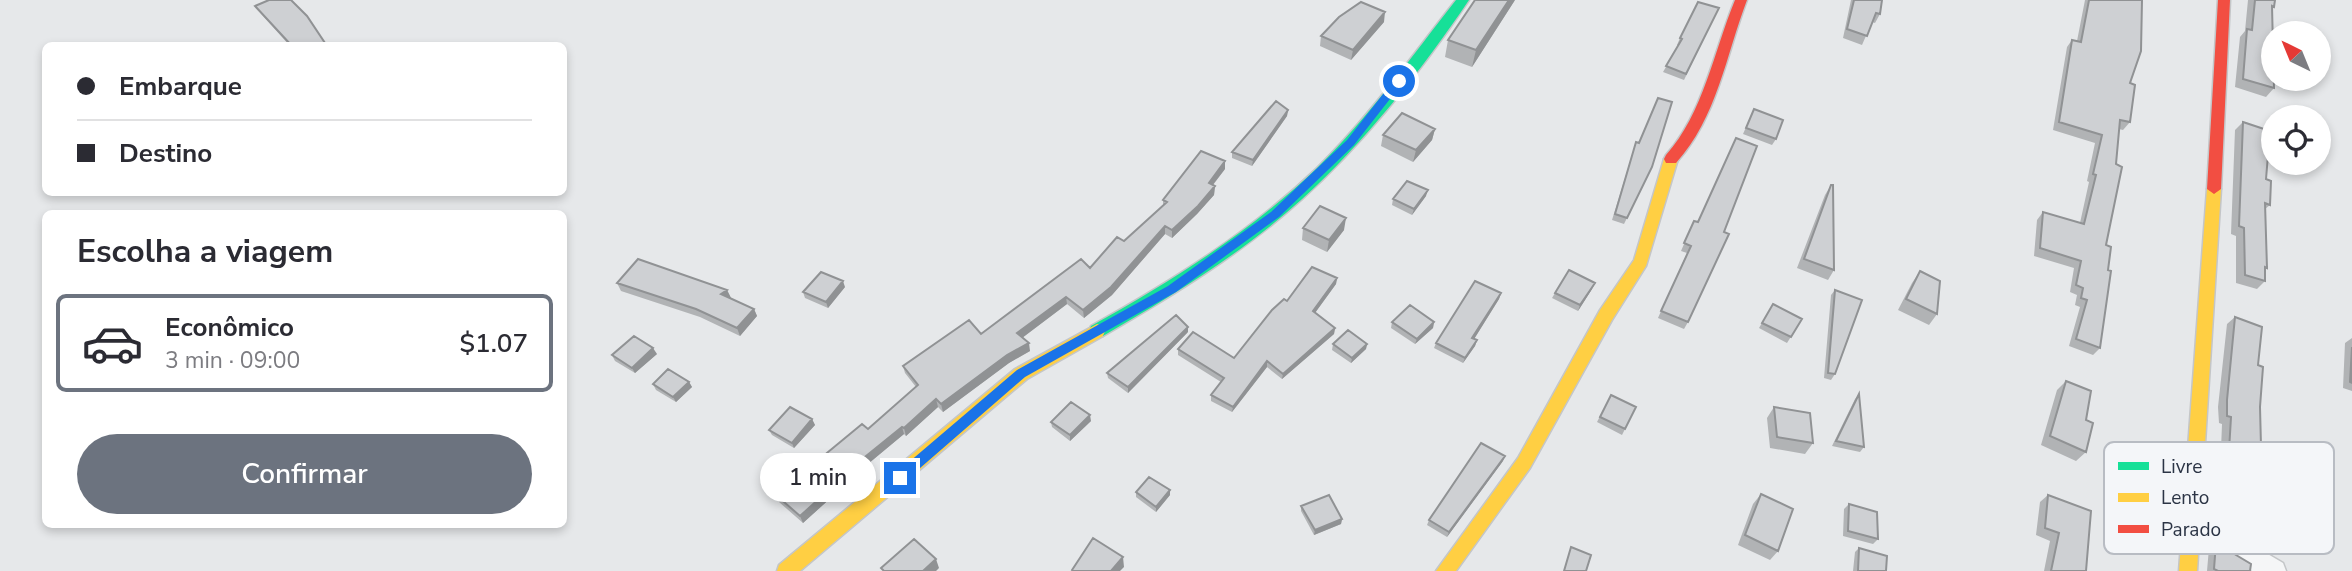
<!DOCTYPE html>
<html lang="pt">
<head>
<meta charset="utf-8">
<style>
  :root { --surface:#fff; --page:#f2f2f3; --text:#2b2b33; --muted:#7c7c81; --line:#e1e1e2; --accent:#6c737f }
  body { margin:0; font-family:"Nunito Sans",sans-serif; background:var(--page); color:var(--text); height:100vh; display:flex; flex-direction:column; font-size:26px; white-space:nowrap }
  * { box-sizing:border-box; margin:0 }
  p { font-size:23px; color:var(--muted) }
  .icon { flex:none; width:38px; height:38px; fill:none; stroke:currentColor; stroke-width:2; stroke-linecap:round; stroke-linejoin:round }
  .map { position:relative; flex:1; overflow:hidden }
  .sheet { position:absolute; left:42px; top:210px; width:525px; height:318px; display:flex; flex-direction:column; background:var(--surface); border-radius:10px; box-shadow:0 4px 10px #0003 }
  .sheet>* { flex:none }
  .banner { position:absolute; left:42px; top:42px; width:525px; height:154px; border-radius:10px; box-shadow:0 4px 10px #0003; display:grid; align-content:center; height:154px; padding:0 35px; background:var(--surface) }
  .needle { width:46px; rotate:317deg }
  .controls { position:absolute; left:2261px; top:21px; display:grid; gap:14px }
  .controls a { display:grid; place-items:center; width:70px; height:70px; border-radius:50%; background:var(--surface); box-shadow:0 4px 10px #0003; font-size:35px }
  .end { position:absolute; width:32px; height:32px; margin:-16px; border:9px solid #1a73e8; background:#fff; box-shadow:0 0 0 4px #fff }
  .from { border-radius:50% }
  .bubble { position:absolute; height:49px; border-radius:24px; background:var(--surface); box-shadow:0 4px 10px #0003; font-size:23px; font-weight:600; line-height:49px; text-align:center }
  .banner b { display:flex; align-items:center; gap:24px; height:66px; font-size:26px }
  .banner b+b { border-top:2px solid var(--line) }
  .banner i { width:18px; height:18px; background:var(--text) }
  ul { padding:0; list-style:none }
  li { display:flex; align-items:center; gap:21px; height:98px; margin:0 14px 10px; padding:0 21px; border:4px solid transparent; border-radius:10px }
  li div { flex:1 }
  li b { display:block; font-size:26px }
  li em { font-style:normal; font-weight:600 }
  li.on { border-color:var(--accent) }
  li>.icon { width:63px; height:63px; stroke-width:1.5 }
  h2 { padding:0 35px; font-size:32px; line-height:84px }
  .button { display:flex; gap:14px; margin-top:auto; padding:14px 35px }
  .button a { flex:1; height:80px; border-radius:42px; background:var(--accent); color:#fff; font-size:28px; font-weight:600; line-height:80px; text-align:center }
  .map>svg:first-child { display:block }
  .lines { fill:none; stroke-linecap:round; stroke-linejoin:round }
  .street-casing { stroke:#c4c6c8; stroke-width:3 }
  .fast-casing { stroke:#c4c6c8; stroke-width:3 }
  .slow-casing { stroke:#c4c6c8; stroke-width:3 }
  .jam-casing { stroke:#c4c6c8; stroke-width:3 }
  .street { fill:#f5f6f7; fill-rule:evenodd }
  .fast { fill:#16e098; fill-rule:evenodd }
  .slow { fill:#ffcf43; fill-rule:evenodd }
  .jam { fill:#f24e42; fill-rule:evenodd }
  .wall { fill:#b1b3b5 }
  .shaded-wall { fill:#909294 }
  .building { fill:#ced0d3; stroke:#909294; stroke-width:2 }
  .route { fill:#1a73e8 }
  .key { fill:#f4f6f9; stroke:#b8bcc3; stroke-width:2 }
  .key-label { font-size:19px; fill:#2b3445 }
</style>
</head>
<body>
<div class="map">
<svg width="2352" height="571" viewBox="0 0 2352 571">
  <rect width="100%" height="100%" fill="#e6e8ea"/>
  <g class="lines">
    <g class="street-casing">
      <path id="street" d="M2193 510 2283 563 2286 571H2252L2185 529 2181 521 2185 513Z"/>
    </g>
    <g class="fast-casing">
      <path id="fast" d="M1456 0H1469C1422 70 1364 143 1301 200 1241 254 1172 296 1103 336H1091L1089 331 1091 326C1172 281 1250 232 1317 168 1369 117 1411 57 1456 0Z"/>
    </g>
    <g class="slow-casing">
      <path id="slow" d="M1671 154 1678 159 1646 266 1612 320 1530 468 1456 571H1436L1518 458 1600 310 1634 260 1664 159Z
        M2214 184 2221 189 2197 571H2179L2207 189Z
        M1097 324 1103 326 1105 331 1103 336 1027 379 800 571H777L779 565 1015 369Z"/>
    </g>
    <g class="jam-casing">
      <path id="jam" d="M1735 0H1747C1726 55 1717 118 1676 163H1666L1664 159 1666 155C1703 114 1714 51 1735 0Z
        M2218 0H2230L2221 189 2214 194 2207 189Z"/>
    </g>
    <use href="#street" class="street"/>
    <use href="#fast" class="fast"/>
    <use href="#slow" class="slow"/>
    <use href="#jam" class="jam"/>
  </g>
  <path class="wall" d="M1515 0 1472 67 1445 57 1448 40Z
    M1851 0H1882L1880 14 1875 23 1872 22 1862 45 1843 38Z
    M2085 0H2142L2130 83V122L2123 130 2119 129 2106 245 2108 270 2100 348 2093 355 2069 346 2080 307 2075 305 2077 295 2070 292 2074 268 2034 256 2037 220 2043 212 2080 223 2089 182 2087 181 2095 143 2053 130 2067 47 2072 40 2077 41Z
    M2248 0H2275L2274 7 2272 10 2274 88 2266 97 2235 87 2240 37 2245 31Z
    M255 6 327 46H290L264 17Z
    M1719 8 1684 80 1663 72 1679 45H1677L1680 38Z
    M1384 22 1351 60 1320 46 1321 36Z
    M1754 109 1776 139 1772 145 1743 134Z
    M1288 110 1287 116 1252 166 1232 158V152Z
    M2243 122 2266 179 2270 205 2265 209 2267 268 2265 270V281L2257 289 2236 283V236L2231 234 2235 130Z
    M1435 129 1432 140 1413 162 1381 146 1383 135Z
    M1636 142 1652 167 1624 224 1612 220Z
    M1225 169 1213 185 1215 186 1214 195 1197 214 1172 238 1165 234 1112 295 1084 318 1067 304 1022 338 1030 351 1009 363 943 412 938 407 906 436 904 434 833 493 834 495 803 523 779 502 776 495 868 429 916 387 905 373 903 366 981 334 1090 268 1124 241 1163 206V200Z
    M1831 185 1834 270 1828 280 1797 268 1825 195Z
    M1426 196 1412 215 1392 205 1393 199Z
    M1694 221 1688 322 1684 329 1658 318 1687 253 1681 251Z
    M1303 228 1344 230 1327 252 1302 240Z
    M1920 271 1937 314 1929 325 1898 310 1912 283Z
    M1337 278 1336 284 1315 313 1335 328 1334 334 1282 379 1267 367 1232 412 1211 401V395L1221 382 1178 355V349L1234 358 1287 301Z
    M617 283 727 290 731 298H730L754 309 757 316 740 336 700 317 621 291Z
    M845 287 828 308 805 298 803 292Z
    M1592 289 1578 311 1552 298 1555 293Z
    M1835 290V374L1831 380 1824 378 1831 295Z
    M1501 293 1499 299 1474 339 1477 340 1475 346 1463 363 1434 348 1436 343Z
    M1773 304 1802 319 1787 343 1759 328Z
    M2235 317 2258 365 2260 407 2259 534 2250 540 2221 523 2228 478 2220 475 2222 424 2219 423 2218 407 2227 324Z
    M1392 322H1434L1433 328 1415 344 1391 328Z
    M1188 332 1128 393 1108 378 1107 373Z
    M2352 338V391L2343 388 2345 343Z
    M1333 344H1367L1366 349 1351 363 1332 350Z
    M657 354 635 373 615 361 612 355Z
    M2066 381 2086 420V452L2076 461 2041 445 2057 390Z
    M689 382 692 387 676 402 656 390 653 384Z
    M1859 394 1864 447 1860 452 1832 446 1855 399Z
    M1611 395 1636 407 1622 435 1597 422Z
    M1774 407 1813 443 1805 454 1770 448 1767 418Z
    M812 419 815 425 794 448 772 435 769 430Z
    M1091 421 1070 441 1052 427 1051 422Z
    M1503 461 1447 537 1427 525 1429 520Z
    M1170 490V495L1156 512 1136 497V492Z
    M1761 494 1778 551 1770 560 1738 545 1753 504Z
    M2048 495 2086 571H2044L2050 541 2036 535 2040 502Z
    M1849 504 1878 539 1873 544 1843 536 1844 509Z
    M1301 506 1342 519 1341 524 1314 535 1301 511Z
    M2216 543 2250 571H2207L2209 548Z
    M1859 548 1886 571H1853L1855 552Z"/>
  <path class="shaded-wall" d="M1509 0H1515L1472 67 1476 50Z
    M1385 12 1384 22 1351 60 1353 50Z
    M1288 110 1287 116 1252 166 1253 160Z
    M1435 129 1432 140 1413 162 1416 150Z
    M1225 161V169L1208 191 1209 183Z
    M1215 186 1214 195 1197 214 1172 238V230Z
    M1428 190 1426 196 1412 215 1414 209Z
    M1346 218 1344 230 1327 252 1329 240Z
    M1165 226V234L1112 295 1084 318 1083 310Z
    M1337 278 1336 284 1312 317 1313 311Z
    M843 281 845 287 828 308 826 302Z
    M1595 283 1592 289 1578 311 1580 305Z
    M727 290 731 298 725 302 721 294Z
    M1501 293 1499 299 1471 344 1472 338Z
    M1066 297 1067 304 1018 341 1017 333Z
    M754 309 757 316 740 336 737 328Z
    M1434 322 1433 328 1415 344 1417 339Z
    M1188 327V332L1128 393V387Z
    M1335 328 1334 334 1282 379 1283 374Z
    M1477 340 1475 346 1463 363 1465 358Z
    M1029 343 1030 351 1009 363 943 412 941 404 1007 355Z
    M1367 344 1366 349 1351 363 1352 358Z
    M653 348 657 354 635 373 632 368Z
    M1267 361V367L1232 412 1233 407Z
    M689 382 692 387 676 402 673 397Z
    M936 399 938 407 906 436 904 428Z
    M1090 415 1091 421 1070 441V435Z
    M812 419 815 425 794 448 792 443Z
    M902 427 904 434 833 493 834 495 803 523 800 516 829 486Z
    M1505 456 1503 461 1447 537 1449 532Z
    M1170 490V495L1156 512V507Z
    M1342 519 1341 524 1314 535 1315 530Z
    M1123 557 1124 567 1120 571H1111Z
    M936 559 939 568 936 571H923Z"/>
  <path class="building" d="M269 0H291L307 16 327 46H292L255 6Z
    M1475 0H1509L1476 50 1448 40Z
    M1854 0H1882L1880 14 1876 13 1867 36 1847 29Z
    M2089 0H2142L2141 51 2130 83 2135 85 2130 122 2120 120 2116 164 2122 167 2106 245 2111 247 2108 270 2111 271 2100 348 2076 339 2087 300 2081 298 2083 288 2076 285 2081 261 2040 248 2043 212 2084 224 2096 175 2093 174 2102 135 2059 122 2072 40 2081 42Z
    M2255 0H2275L2274 7 2272 6 2274 88 2243 79 2247 29 2252 30Z
    M1361 2 1385 12 1353 50 1321 36 1339 17Z
    M1698 2 1719 8 1686 74 1666 66 1682 39 1680 38Z
    M1658 98 1672 102 1652 167 1627 218 1615 214 1636 142 1639 143Z
    M1276 101 1288 110 1253 160 1232 152Z
    M1754 109 1783 120 1776 139 1746 128Z
    M1402 113 1435 129 1416 150 1383 135Z
    M2243 122 2270 131 2266 179 2271 181 2270 205 2265 203 2267 268 2265 267V281L2245 275 2244 228 2239 226Z
    M1736 138 1757 146 1724 232 1729 234 1688 322 1661 311 1691 246 1684 243 1694 221 1698 222Z
    M1201 151 1225 161 1209 183 1215 186 1198 206 1172 230 1165 226 1111 287 1083 310 1066 297 1017 333 1029 343 1007 355 941 404 936 399 904 428 902 427 829 486 831 488 800 516 776 495 862 424 868 429 918 385 903 366 969 320 981 334 1081 259 1090 268 1117 237 1124 241 1167 202 1163 200Z
    M1407 181 1428 190 1414 209 1393 199Z
    M1831 185H1833L1834 270 1804 259Z
    M1320 206 1346 218 1329 240 1303 228Z
    M638 259 727 290 721 294 754 309 737 328 696 309 617 283Z
    M1312 267 1337 278 1313 311 1335 328 1283 374 1267 361 1233 407 1211 395 1224 378 1178 349 1193 332 1234 358 1272 310 1284 299 1287 301Z
    M1569 270 1595 283 1580 305 1555 293Z
    M1920 271 1940 281 1937 314 1906 299Z
    M821 272 843 281 826 302 803 292Z
    M1475 281 1501 293 1472 338 1477 340 1465 358 1436 343Z
    M1835 290 1862 300 1835 374 1828 373Z
    M1773 304 1802 319 1791 337 1762 323Z
    M1410 305 1434 322 1417 339 1392 322Z
    M1176 315 1188 327 1128 387 1107 373Z
    M2235 317 2262 327 2258 365 2263 367 2260 407 2261 446 2267 448 2266 486 2259 534 2230 517 2237 471 2228 468 2231 417 2227 416V400Z
    M1348 330 1367 344 1352 358 1333 344Z
    M634 336 653 348 632 368 612 355Z
    M2352 347V383L2350 382Z
    M668 369 689 382 673 397 653 384Z
    M2066 381 2091 391 2086 420 2093 423 2086 452 2050 436Z
    M1859 394 1864 447 1836 441Z
    M1611 395 1636 407 1625 429 1600 417Z
    M1071 402 1090 415 1070 435 1051 422Z
    M790 407 812 419 792 443 769 430Z
    M1774 407 1810 413 1813 443 1777 437Z
    M1481 443 1505 456 1449 532 1429 520Z
    M1149 477 1170 490 1156 507 1136 492Z
    M1761 494 1793 509 1778 551 1745 535Z
    M1329 495 1342 519 1315 530 1301 506Z
    M2048 495 2091 511 2086 571H2051L2059 533 2045 528Z
    M1849 504 1877 512 1878 539 1848 531Z
    M1093 538 1123 557 1111 571H1073L1072 570Z
    M914 539 936 559 923 571H884L881 568Z
    M2216 543 2251 564 2250 571H2218L2214 569Z
    M1571 547 1591 555 1586 571H1564Z
    M1859 548 1887 556 1886 571H1858Z"/>
  <path class="route" d="M1395 79 1404 81 1354 145 1279 217 1176 292 1025 377 904 482H895V474L1017 370 1168 286 1271 212 1347 140Z"/>
  <rect x="2104" y="442" width="230" height="112" rx="10" class="key"/>
  <rect x="2118" y="462" width="31" height="8" fill="#16e098"/>
  <rect x="2118" y="493" width="31" height="9" fill="#ffcf43"/>
  <rect x="2118" y="525" width="31" height="8" fill="#f24e42"/>
  <g class="key-label">
    <text x="2161" y="473">Livre</text>
    <text x="2161" y="504">Lento</text>
    <text x="2161" y="536">Parado</text>
  </g>
</svg>
<div class="controls">
<a><svg class="needle" viewBox="-14 -14 28 28"><path d="M0-13l5 13h-10z" fill="#e53935"/><path d="M0 13l5-13h-10z" fill="#7c7c81"/></svg></a>
<a><svg class="icon" aria-label="locate" viewBox="0 0 24 24"><circle cx="12" cy="12" r="6"/><path d="M12 2v4M12 18v4M2 12h4M18 12h4"/></svg></a>
</div>
<i class="end from" style="left:1399px;top:81px"></i>
<i class="end" style="left:900px;top:478px"></i>
<div class="bubble" style="left:760px;top:453px;width:116px">1 min</div>
<div class="banner">
<b><i class="from"></i>Embarque</b>
<b><i></i>Destino</b>
</div>
<section class="sheet">
<h2>Escolha a viagem</h2>
<ul>
<li class="on"><svg class="icon" aria-label="car" viewBox="0 0 24 24"><path d="M5 17H2v-5l4-1 3-4h7l3 4 3 1v5h-3M9 17h6M6 11h13"/><circle cx="7" cy="17" r="2"/><circle cx="17" cy="17" r="2"/></svg><div><b>Econômico</b><p>3 min · 09:00</p></div><em>$1.07</em></li>
</ul>
<div class="button"><a>Confirmar</a></div>
</section>
</div>
</body>
</html>
